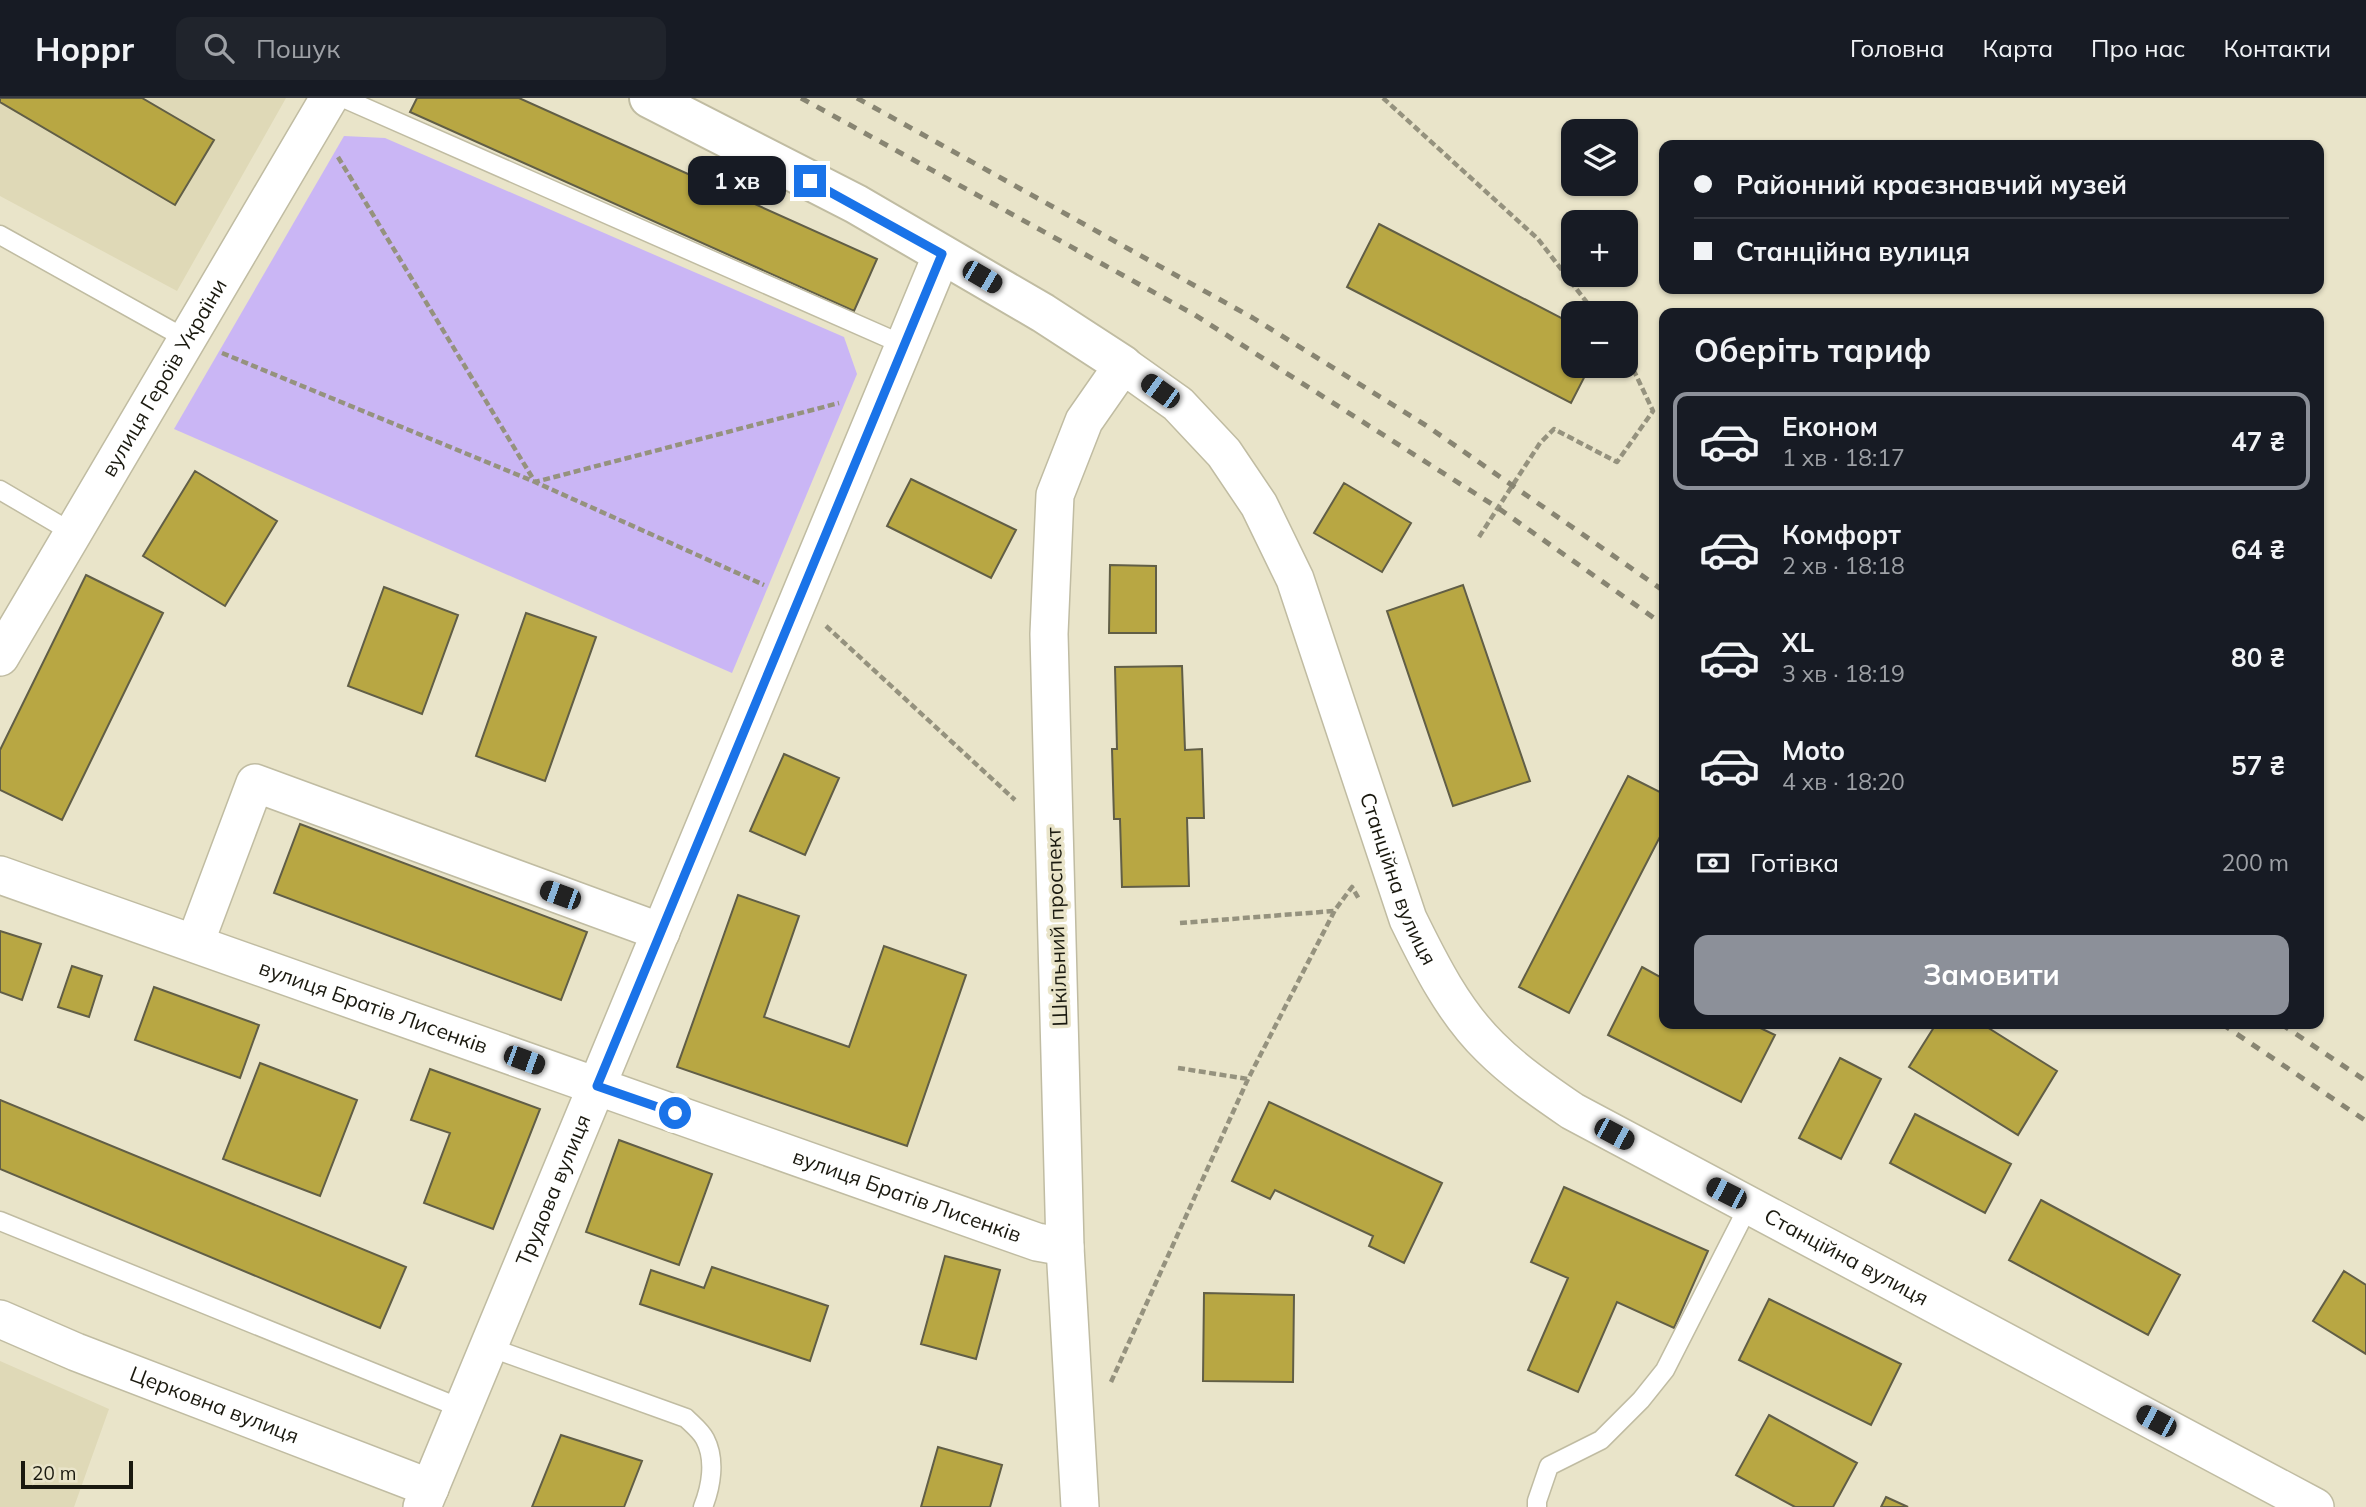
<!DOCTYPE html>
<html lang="uk">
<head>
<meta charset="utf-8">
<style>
  :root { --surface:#171b24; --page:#20242c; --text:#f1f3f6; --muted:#9ea1a6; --line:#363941; --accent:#8c9099 }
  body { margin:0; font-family:Mulish,sans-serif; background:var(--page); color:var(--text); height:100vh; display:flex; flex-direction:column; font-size:26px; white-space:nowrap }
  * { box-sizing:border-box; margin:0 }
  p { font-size:23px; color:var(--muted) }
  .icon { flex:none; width:38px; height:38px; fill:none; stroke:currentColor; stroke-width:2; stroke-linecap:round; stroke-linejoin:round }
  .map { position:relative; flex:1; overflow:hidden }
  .drawer { position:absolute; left:1659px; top:210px; width:665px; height:721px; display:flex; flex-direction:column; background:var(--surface); border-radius:14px; box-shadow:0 2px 5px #0004 }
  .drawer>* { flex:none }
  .guide { position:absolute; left:1659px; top:42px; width:665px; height:154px; border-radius:14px; box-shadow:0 2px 5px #0004; display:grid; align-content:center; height:154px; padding:0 35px; background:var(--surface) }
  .controls { position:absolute; left:1561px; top:21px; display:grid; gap:14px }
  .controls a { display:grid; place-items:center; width:77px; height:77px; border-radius:14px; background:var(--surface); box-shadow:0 2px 5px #0004; font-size:35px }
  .scale { position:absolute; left:21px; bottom:18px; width:112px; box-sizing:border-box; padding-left:7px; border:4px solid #1a190f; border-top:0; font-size:19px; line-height:24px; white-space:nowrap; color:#1a190f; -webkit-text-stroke:5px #e9e4c9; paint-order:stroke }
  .end { position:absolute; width:32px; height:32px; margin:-16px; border:9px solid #1a73e8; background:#fff; box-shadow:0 0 0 4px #fff }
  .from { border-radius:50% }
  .bubble { position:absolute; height:49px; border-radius:14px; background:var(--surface); box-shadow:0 2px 5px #0004; font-size:23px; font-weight:700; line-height:49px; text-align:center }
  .car { position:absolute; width:21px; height:42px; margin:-21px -10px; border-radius:9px; box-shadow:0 0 5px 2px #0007; background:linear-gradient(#222 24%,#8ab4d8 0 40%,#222 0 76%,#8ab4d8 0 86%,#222 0) }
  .guide b { display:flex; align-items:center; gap:24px; height:66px; font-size:26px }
  .guide b+b { border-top:2px solid var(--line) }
  .guide i { width:18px; height:18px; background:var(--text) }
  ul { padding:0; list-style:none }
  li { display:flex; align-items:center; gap:21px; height:98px; margin:0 14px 10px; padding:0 21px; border:4px solid transparent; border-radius:14px }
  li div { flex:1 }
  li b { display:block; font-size:26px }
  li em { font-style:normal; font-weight:700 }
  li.selected { border-color:var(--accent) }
  li>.icon { width:63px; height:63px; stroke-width:1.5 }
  h2 { padding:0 35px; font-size:32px; line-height:84px }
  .pay { display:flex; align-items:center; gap:18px; height:77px; padding:0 35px; font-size:26px }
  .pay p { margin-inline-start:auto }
  .action { display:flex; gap:14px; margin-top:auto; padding:14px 35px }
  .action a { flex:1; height:80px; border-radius:14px; background:var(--accent); color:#fff; font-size:28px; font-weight:700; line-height:80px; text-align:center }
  header { display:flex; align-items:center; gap:42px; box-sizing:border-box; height:98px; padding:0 35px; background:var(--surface); border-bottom:2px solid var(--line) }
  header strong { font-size:33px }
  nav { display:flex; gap:38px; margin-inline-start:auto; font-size:24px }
  .search { width:490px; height:63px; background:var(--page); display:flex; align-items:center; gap:18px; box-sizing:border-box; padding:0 24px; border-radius:14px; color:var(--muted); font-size:26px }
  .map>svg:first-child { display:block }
  .built { fill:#dfd9b7 }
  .green { fill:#cab6f5 }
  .building { fill:#b8a743; stroke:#615e46; stroke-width:2 }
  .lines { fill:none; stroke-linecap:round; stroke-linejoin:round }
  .lane-casing { stroke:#c0bca2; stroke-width:21 }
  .street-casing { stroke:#c0bca2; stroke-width:40 }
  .secondary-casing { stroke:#c0bca2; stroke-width:42 }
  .path { stroke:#95927e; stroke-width:4.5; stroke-dasharray:7 3.5; stroke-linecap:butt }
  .lane { stroke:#fff; stroke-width:18 }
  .street { stroke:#fff; stroke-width:37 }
  .secondary { stroke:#fff; stroke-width:38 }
  .rail { stroke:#888572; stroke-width:5; stroke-dasharray:9 9; stroke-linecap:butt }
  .route { stroke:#1a73e8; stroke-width:9 }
  .labels { text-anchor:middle; stroke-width:7; stroke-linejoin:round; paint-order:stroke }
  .street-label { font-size:21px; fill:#1a190f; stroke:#e9e4c9 }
</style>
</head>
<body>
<header>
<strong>Hoppr</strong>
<div class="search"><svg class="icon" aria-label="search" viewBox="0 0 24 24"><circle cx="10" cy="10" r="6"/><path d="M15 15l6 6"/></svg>Пошук</div>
<nav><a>Головна</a><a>Карта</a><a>Про нас</a><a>Контакти</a></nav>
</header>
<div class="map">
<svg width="2366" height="1409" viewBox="0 0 2366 1409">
  <rect width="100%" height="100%" fill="#e9e4c9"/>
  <path class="built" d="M0 0H286L177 193 0 98Z
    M0 1263 109 1311 74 1409H0Z"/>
  <path class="green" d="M344 38 385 40 844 239 857 276 732 575 174 331Z"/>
  <path class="building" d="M0 0H142L214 42 175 107 0 4Z
    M417 0H519L877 161 854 213 410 14Z
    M1379 126 1573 226V268H1590L1571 305 1347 189Z
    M195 373 277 423 225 508 143 458Z
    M911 381 1016 432 991 480 887 428Z
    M1344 385 1411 425 1382 474 1314 435Z
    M1110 467 1156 468V535H1109Z
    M86 477 163 515 62 722 0 692V652Z
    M1463 487 1530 683 1453 708 1387 513Z
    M384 489 458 517 422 616 348 588Z
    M526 515 596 539 545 683 476 658Z
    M1182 568 1185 652 1202 651 1204 720H1187L1189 788 1122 789 1120 721H1114L1112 651H1117L1115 569Z
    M784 656 839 680 805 757 750 733Z
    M1628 678 1664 696V731L1569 915 1519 889Z
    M300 726 587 834 561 902 274 795Z
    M738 797 799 818 764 919 849 949 884 848 966 877 907 1048 677 969Z
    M0 833 41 846 22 902 0 894Z
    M72 868 102 878 89 919 58 909Z
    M1642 869 1664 881V926H1752L1775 937 1741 1004 1608 937Z
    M154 889 259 927 240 980 135 942Z
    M1936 926H1982L2057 973 2018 1037 1909 969Z
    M1840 960 1881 981 1841 1061 1799 1040Z
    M260 965 357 1002 320 1098 223 1061Z
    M430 971 540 1011 493 1131 424 1105 450 1035 411 1022Z
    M0 1002 406 1169 380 1230 0 1071Z
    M1269 1004 1442 1085 1404 1165 1369 1148 1373 1138 1275 1092 1270 1101 1232 1083Z
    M1915 1016 2011 1066 1985 1115 1890 1065Z
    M619 1042 712 1076 679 1167 586 1134Z
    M1564 1089 1708 1153 1674 1230 1617 1204 1578 1294 1528 1272 1568 1180 1531 1164Z
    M2041 1102 2180 1177 2148 1237 2009 1162Z
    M945 1158 1000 1172 976 1261 921 1246Z
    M712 1169 828 1208 810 1263 640 1206 651 1172 704 1190Z
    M2344 1173 2366 1187V1256L2313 1223Z
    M1204 1195 1294 1197 1293 1284 1203 1283Z
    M1769 1201 1901 1266 1871 1327 1739 1262Z
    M1769 1317 1857 1365 1833 1409H1795L1736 1377Z
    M561 1337 642 1363 624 1409H532Z
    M938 1349 1002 1367 990 1409H921Z
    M1886 1399 1908 1409H1881Z"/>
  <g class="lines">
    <g class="lane-casing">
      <path id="lane" d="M343 0 904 247
        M0 137 188 242
        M0 392 73 435
        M0 1123 463 1311
        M489 1249 686 1320C692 1326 701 1333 705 1341 716 1362 711 1389 703 1409
        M1537 1409V1403L1549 1368 1601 1342 1641 1302 1665 1272 1749 1107"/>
    </g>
    <g class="street-casing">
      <g id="street">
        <path id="s1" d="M0 559 329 0"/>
        <path id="s2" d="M0 777 1037 1144 1065 1149"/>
        <path d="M195 845 255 685 661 834"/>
        <path id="s3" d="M0 1221 76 1254 430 1390"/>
        <path id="s4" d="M422 1409 942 156"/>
        <path id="s5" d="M1080 1409 1065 1149 1049 536 1055 397 1084 323 1123 267 1178 306 1224 355 1259 407 1295 481 1408 821C1430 866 1454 914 1490 949 1515 974 1543 993 1572 1013L2315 1409"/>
      </g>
    </g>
    <g class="secondary-casing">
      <path id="secondary" d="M649 0 856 106 1043 215 1123 267"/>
    </g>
    <path class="path" d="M1383 0 1538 141 1595 215
      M338 59 535 384 839 305
      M222 255 535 384 764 487
      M1479 439 1540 345 1554 331 1617 364 1653 313 1626 256
      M826 528 1015 702
      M1180 825 1334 813
      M1178 970 1248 981
      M1111 1284 1248 981 1335 812 1352 789 1359 801"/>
    <use href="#lane" class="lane"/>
    <use href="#street" class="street"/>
    <use href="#secondary" class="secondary"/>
    <path class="rail" d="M801 0 1195 217 1498 410 1664 527
      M857 0 1253 220 1427 328 1664 493
      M2222 926 2366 1023
      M2281 926 2366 983"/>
  </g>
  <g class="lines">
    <path class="route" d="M675 1015 597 988 942 156 810 83"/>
  </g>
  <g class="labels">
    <g class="street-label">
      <text dy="7" stroke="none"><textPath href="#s1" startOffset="324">вулиця Героїв України</textPath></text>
      <text dy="7" stroke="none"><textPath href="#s5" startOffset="1757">Станційна вулиця</textPath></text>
      <text transform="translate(1057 829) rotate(-92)" y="7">Шкільний проспект</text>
      <text dy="7" stroke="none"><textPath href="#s2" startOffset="396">вулиця Братів Лисенків</textPath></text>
      <text dy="7" stroke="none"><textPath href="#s4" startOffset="343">Трудова вулиця</textPath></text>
      <text dy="7" stroke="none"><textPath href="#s2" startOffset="962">вулиця Братів Лисенків</textPath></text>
      <text dy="7" stroke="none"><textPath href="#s5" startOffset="2366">Станційна вулиця</textPath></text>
      <text dy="7" stroke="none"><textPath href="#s3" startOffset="231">Церковна вулиця</textPath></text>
    </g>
  </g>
</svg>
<div class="controls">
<a><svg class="icon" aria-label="layers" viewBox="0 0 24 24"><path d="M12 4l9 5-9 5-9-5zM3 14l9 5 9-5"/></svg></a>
<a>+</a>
<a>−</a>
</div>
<div class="scale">20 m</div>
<i class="end from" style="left:675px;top:1015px"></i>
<i class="end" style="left:810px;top:83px"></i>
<div class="bubble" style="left:688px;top:58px;width:98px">1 хв</div>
<i class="car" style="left:982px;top:179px;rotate:120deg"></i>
<i class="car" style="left:1160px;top:293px;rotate:306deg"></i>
<i class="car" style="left:560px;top:797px;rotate:290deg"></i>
<i class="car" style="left:524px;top:962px;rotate:110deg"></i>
<i class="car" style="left:1614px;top:1036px;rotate:118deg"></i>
<i class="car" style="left:1726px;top:1095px;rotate:297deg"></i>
<i class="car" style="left:2156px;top:1323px;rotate:298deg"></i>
<div class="guide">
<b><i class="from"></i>Районний краєзнавчий музей</b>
<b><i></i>Станційна вулиця</b>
</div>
<section class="drawer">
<h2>Оберіть тариф</h2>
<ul>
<li class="selected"><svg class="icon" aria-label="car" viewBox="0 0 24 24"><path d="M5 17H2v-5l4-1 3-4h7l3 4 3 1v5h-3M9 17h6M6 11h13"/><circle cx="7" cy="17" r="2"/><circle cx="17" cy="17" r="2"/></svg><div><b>Економ</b><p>1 хв · 18:17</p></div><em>47 ₴</em></li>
<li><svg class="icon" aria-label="car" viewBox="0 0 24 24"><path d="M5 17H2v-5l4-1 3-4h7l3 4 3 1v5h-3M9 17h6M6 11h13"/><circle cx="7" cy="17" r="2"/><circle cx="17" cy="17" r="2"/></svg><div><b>Комфорт</b><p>2 хв · 18:18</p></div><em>64 ₴</em></li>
<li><svg class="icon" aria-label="car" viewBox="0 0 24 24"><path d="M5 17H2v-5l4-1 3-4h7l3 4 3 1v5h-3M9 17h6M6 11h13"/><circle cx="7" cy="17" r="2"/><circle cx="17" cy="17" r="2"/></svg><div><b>XL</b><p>3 хв · 18:19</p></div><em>80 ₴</em></li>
<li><svg class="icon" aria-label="car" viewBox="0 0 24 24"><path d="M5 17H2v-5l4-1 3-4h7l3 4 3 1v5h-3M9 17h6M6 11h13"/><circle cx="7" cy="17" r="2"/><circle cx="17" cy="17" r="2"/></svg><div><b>Moto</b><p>4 хв · 18:20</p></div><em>57 ₴</em></li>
</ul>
<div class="pay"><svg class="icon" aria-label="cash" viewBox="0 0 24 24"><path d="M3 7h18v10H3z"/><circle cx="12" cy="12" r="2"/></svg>Готівка<p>200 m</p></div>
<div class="action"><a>Замовити</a></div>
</section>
</div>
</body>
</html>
